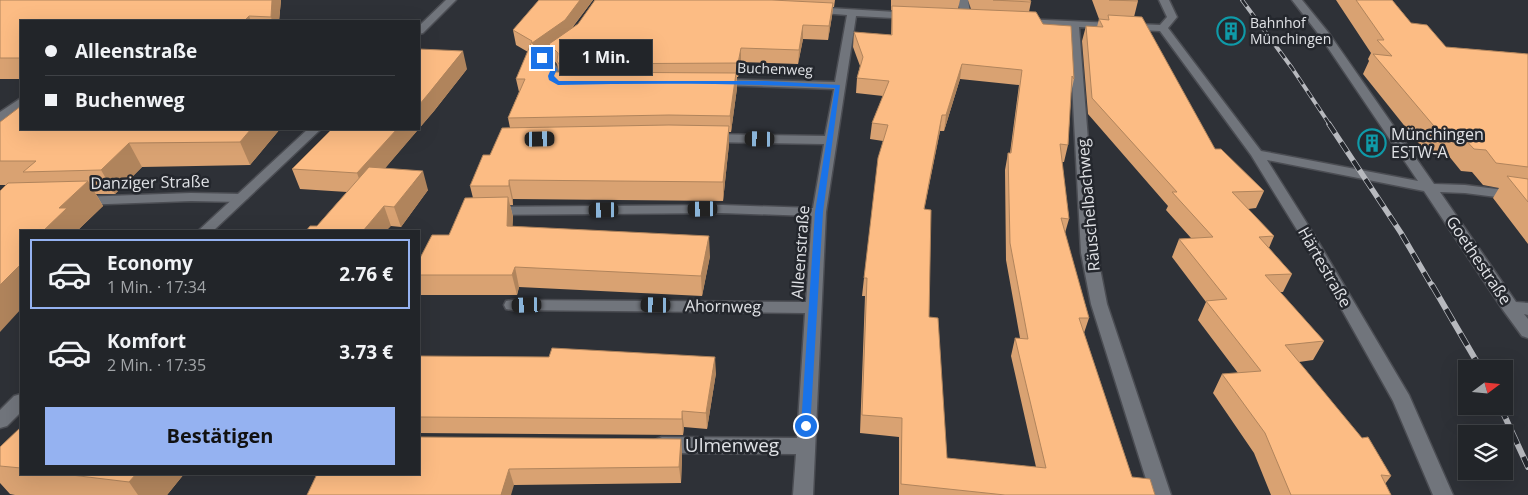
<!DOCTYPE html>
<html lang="de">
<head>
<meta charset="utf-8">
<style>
  :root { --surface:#222529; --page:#2e3135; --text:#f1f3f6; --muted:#a2a5a8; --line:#3f4246; --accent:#95b2f1 }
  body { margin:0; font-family:"Open Sans",sans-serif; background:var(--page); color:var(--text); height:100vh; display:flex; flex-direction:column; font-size:19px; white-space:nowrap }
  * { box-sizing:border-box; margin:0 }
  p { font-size:16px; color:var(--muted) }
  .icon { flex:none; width:28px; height:28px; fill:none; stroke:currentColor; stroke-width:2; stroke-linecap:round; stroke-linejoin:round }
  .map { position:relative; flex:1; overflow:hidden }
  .panel { position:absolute; left:20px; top:230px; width:400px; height:245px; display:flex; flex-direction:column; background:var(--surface); border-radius:0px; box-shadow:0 5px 20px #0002,0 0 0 1px var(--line) }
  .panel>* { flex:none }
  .hud { position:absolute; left:20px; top:20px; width:400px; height:110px; border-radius:0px; box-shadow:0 5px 20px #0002,0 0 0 1px var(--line); display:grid; align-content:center; height:110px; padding:0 25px; background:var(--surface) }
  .needle { width:32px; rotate:74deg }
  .fabs { position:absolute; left:1458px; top:360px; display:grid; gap:10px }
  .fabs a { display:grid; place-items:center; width:55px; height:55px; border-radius:0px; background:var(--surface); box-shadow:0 5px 20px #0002,0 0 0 1px var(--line); font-size:25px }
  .end { position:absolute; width:22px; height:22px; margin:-11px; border:6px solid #1a73e8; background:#fff; box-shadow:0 0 0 2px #fff }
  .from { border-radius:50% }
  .bubble { position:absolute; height:35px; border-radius:0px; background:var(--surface); box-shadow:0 5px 20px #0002,0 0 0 1px var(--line); font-size:16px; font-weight:700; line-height:35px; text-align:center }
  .car { position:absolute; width:15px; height:30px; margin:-15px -8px; border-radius:6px; box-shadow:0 0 4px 1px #0007; background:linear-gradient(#222 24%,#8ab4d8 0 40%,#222 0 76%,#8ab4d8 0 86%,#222 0) }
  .hud b { display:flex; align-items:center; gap:18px; height:48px; font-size:19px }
  .hud b+b { border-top:1px solid var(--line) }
  .hud i { width:12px; height:12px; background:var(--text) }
  ul { padding:9px 0 0; list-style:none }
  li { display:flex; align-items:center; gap:15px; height:70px; margin:0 10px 8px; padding:0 15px; border:2px solid transparent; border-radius:0px }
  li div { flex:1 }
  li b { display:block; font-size:19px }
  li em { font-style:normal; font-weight:700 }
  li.current { border-color:var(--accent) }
  li>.icon { width:45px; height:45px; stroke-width:1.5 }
  .action { display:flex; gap:10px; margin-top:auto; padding:10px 25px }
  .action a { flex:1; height:58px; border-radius:0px; background:var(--accent); color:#111; font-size:20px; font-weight:700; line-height:58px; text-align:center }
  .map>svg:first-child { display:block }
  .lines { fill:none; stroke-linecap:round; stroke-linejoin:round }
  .service-casing { stroke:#4b4d53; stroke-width:3 }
  .minor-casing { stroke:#4b4d53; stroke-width:3 }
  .tertiary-casing { stroke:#4b4d53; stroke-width:3 }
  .service { fill:#71757c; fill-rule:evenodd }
  .minor { fill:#71757c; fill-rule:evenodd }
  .tertiary { fill:#71757c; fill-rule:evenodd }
  .rail-far2-casing { stroke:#b7b9be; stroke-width:4 }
  .rail-far1-casing { stroke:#b7b9be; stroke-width:5.5 }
  .rail-casing { stroke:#b7b9be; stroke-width:6 }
  .rail-far2 { stroke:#24272d; stroke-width:2.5; stroke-dasharray:8; stroke-linecap:butt }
  .rail-far1 { stroke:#24272d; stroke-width:4; stroke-dasharray:11; stroke-linecap:butt }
  .rail { stroke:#24272d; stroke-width:4.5; stroke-dasharray:14; stroke-linecap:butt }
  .wall { fill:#d9a272; fill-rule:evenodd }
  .shaded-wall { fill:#b0845c }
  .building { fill:#fcbc84; stroke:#b0845c; fill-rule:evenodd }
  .route { fill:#1a73e8 }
  .labels { text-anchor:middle; stroke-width:5; stroke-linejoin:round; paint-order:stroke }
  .far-poi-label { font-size:14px; fill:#e0e2e6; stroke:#24272d; text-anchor:start }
  .far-street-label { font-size:14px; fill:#e0e2e6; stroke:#24272d }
  .poi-label { font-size:16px; fill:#e0e2e6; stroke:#24272d; text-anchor:start }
  .street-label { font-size:16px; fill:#e0e2e6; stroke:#24272d }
  .near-street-label { font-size:19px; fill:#e0e2e6; stroke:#24272d }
</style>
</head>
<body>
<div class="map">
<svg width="1528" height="495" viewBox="0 0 1528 495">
  <rect width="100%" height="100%" fill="#2e3137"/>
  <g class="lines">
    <g class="service-casing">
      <path id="service" d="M21 98V107L0 122V112Z"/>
    </g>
    <g class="minor-casing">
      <path id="minor" d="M958 0H968L971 19 969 21H963L961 19Z
        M1159 0H1169L1177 17 1168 28 1261 151 1418 181 1320 36 1292 0H1302L1328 32 1434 184 1465 185 1528 193V201L1465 193 1440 192 1516 302 1528 303V315L1524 314 1528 319V338L1522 336 1503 310 1424 191 1267 160 1313 233 1409 395 1453 495H1433L1393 401 1299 233 1251 155 1160 31 1079 27 1097 253 1107 304 1171 495H1151L1091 304 1081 253 1069 27 1022 25 1017 22 1022 19 1160 25 1167 17Z
        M813 7 912 13 917 16 912 19 856 16 826 212 813 495H793L796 454 662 453 655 450 652 445 655 440 662 437 797 438 805 313 512 310 506 309 504 305 506 301 512 300 806 302 812 216 722 213 491 215 486 214 484 211 486 208 491 207 722 205 813 208 824 144 710 142 704 138 710 134 825 136 834 89 717 85 711 82 717 79 835 82 847 15 810 12 808 10Z
        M566 37 571 40 570 42 549 58 559 69 557 78 568 83 562 86 548 82 545 76 548 70 537 58Z
        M191 193 241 194 248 198 241 202 191 201 80 205 73 201 80 197Z"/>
    </g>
    <g class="tertiary-casing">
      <path id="tertiary" d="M446 0H456L423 33 419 34V26Z
        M308 129H321L213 231H198Z
        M21 394V412L7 426 0 428V410L14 396Z"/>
    </g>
    <use href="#service" class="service"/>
    <use href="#minor" class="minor"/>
    <use href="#tertiary" class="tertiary"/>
    <g class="rail-far2-casing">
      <path id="rail-far2" d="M1242 0 1292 68 1330 125"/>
    </g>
    <g class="rail-far1-casing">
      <path id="rail-far1" d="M1329 124 1401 233 1432 286"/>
    </g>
    <g class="rail-casing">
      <path id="rail" d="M1432 285 1481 369
        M1500 406 1528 467"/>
    </g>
    <use href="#rail-far2" class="rail-far2"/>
    <use href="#rail-far1" class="rail-far1"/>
    <use href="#rail" class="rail"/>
  </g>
  <path class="wall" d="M0 0H281L279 21H21V79H0Z
    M539 0H593L572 28 578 24 595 0H835L834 7H833L832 16 828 40 803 39 798 64 741 62 738 77H737V88L731 132H729V144L723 201 513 199V205H510L513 217 512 226 710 256 702 296 519 287 517 295H419V260L449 235 473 198 470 186 510 128 508 118 519 92 516 79 528 52 516 45 513 30ZM550 47 552 58 557 64 559 72H555L545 68 541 53Z
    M891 0H960L958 9H971L968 0H1030L1031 2 1029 12 1074 79 1071 93 1068 145 1064 162H1062L1069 219 1065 233 1089 318 1084 333 1132 477 1155 495H899V437L860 433 865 296H862L864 278 883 141 870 139 872 123 883 96 856 93 857 78 860 66 853 47 854 32 891 35 892 10H891ZM960 79 1019 85 1010 153H1008L1005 170 1006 260 1020 338H1015L1011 356 1036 467 947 458 929 317 924 209 940 131H944Z
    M1092 0H1137L1138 1 1134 17 1215 149 1264 191 1256 208 1248 209 1274 236 1269 248 1292 274 1283 292H1280L1324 341 1313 360 1299 362 1391 476 1385 484 1391 495H1271L1254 453 1213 393 1222 374 1238 373 1198 320 1206 302 1172 257 1179 239 1191 238 1166 210 1168 206 1088 114 1082 41 1086 26 1097 27 1099 19Z
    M1336 0H1392L1411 23 1446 47 1528 54V244L1493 198 1499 188 1483 185 1472 172 1461 171 1448 155 1427 154 1363 74 1369 61 1368 59 1371 53Z
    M467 69 434 111 385 168 428 190 401 227 391 226H317L347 192 300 189 292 169Z
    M0 122 280 129 250 165 142 167 115 194H96L103 206 79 229 6 185H0Z
    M419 356 716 373 707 429 684 427 683 435 419 433Z
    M21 427V474H184L167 495H15L10 494 0 483V447Z
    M681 439 682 455 681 483 514 485 317 474Z"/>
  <path class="shaded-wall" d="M272 0H281L279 21H272L271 17Z
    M580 0H593L567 34 549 44 550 47 535 58 532 43Z
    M833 3 832 16 828 40 829 26Z
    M249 16 251 21H244Z
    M803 25V39L798 64 799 50Z
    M741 48V62L738 77V63Z
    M463 51 467 69 434 111 364 193 357 173 397 129H419V105Z
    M543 55 546 70 541 62Z
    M962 64 960 79 944 131 946 115Z
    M736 73 737 88 731 132 730 116Z
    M942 115 940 131 921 226 924 209Z
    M729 126V144L723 201V182Z
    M251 129H280L250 165 240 142Z
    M129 143 142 167 115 194 101 170Z
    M423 171 428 190 401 227 394 207Z
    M509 180 513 199V205L509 186Z
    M88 181 103 206 79 229 81 231H43L59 208Z
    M508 197 513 217 512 245 507 226Z
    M384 206 391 226 386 231H363Z
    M709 236 710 256 702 296 701 276Z
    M21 264V309L0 332V285Z
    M515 267 519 287 517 295 512 275Z
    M715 357 716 373 707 429 706 413Z
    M682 411 684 427 683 435 682 419Z
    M681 439 682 455 681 483 679 467Z
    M509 469 514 485 511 495H501Z
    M136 474H184L167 495H138L129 482Z"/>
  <path class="building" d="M0 0H272L271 17 249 16 244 21H21V58H0Z
    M539 0H580L565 20 532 43 543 55 541 62 544 67 555 72 736 73 730 116 669 115 508 118 525 79H516L532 41 513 30Z
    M595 0H772L833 3 829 26 803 25 799 50 741 48 738 63 559 64 557 61 558 53 549 44 578 24Z
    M993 0H1030L1031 2Z
    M1109 0H1137L1138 1Z
    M1356 0H1392L1411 23 1427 25 1446 47 1528 54V167L1496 163 1486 150 1474 149 1460 134 1439 132 1373 54 1392 56 1377 40H1384Z
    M892 6 1036 12 1043 24 1071 26 1074 79 1072 76 1068 145 1060 144 1069 219 1061 218 1089 318H1079L1132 477 1150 479 1155 495H1005L901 484 902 418 862 415 867 278H864L878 158 888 125 872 123 889 81 857 78 863 57 854 32 892 35ZM962 64 1022 70 1011 153H1008L1010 243 1028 339 1015 338 1046 468 947 458 938 318 929 317 931 210 924 209 942 115H946Z
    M1108 15 1142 17 1215 149H1221L1264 191 1232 192 1274 236 1259 237 1292 274 1265 275 1324 341 1285 345 1362 438 1368 437 1391 476 1381 475 1391 495H1291L1265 433 1222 374 1261 371 1206 301 1227 299 1179 239 1213 237 1172 192H1177L1092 98 1086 26 1103 27 1099 19 1109 20Z
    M419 49 463 51 429 93 419 105Z
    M21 106V129H251L240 142 129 143 101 170 23 172 36 161H0V122Z
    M669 125 729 126 723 182 509 180V186H470L483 155H490L502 128Z
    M332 129H397L357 173 292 169Z
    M369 167 423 171 394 207 384 206 363 231H306L310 226H317Z
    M1507 176 1528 179V202Z
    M88 181 59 208H67L43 231H21V264L0 285V191L8 183Z
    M508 197 507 226 709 236 701 276 515 267 512 275H419V260L432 235H449L465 198Z
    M552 348 715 357 706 413 682 411V419L419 417V356L549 357Z
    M21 427V468L0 466V447Z
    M419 437 681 439 679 467 509 469 501 495H307L317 474H419Z
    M63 474H136L129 482Z"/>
  <path class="route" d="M542 56 557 69 554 76 559 81H766L840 85 823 212 810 429 806 430 801 426 815 212 835 88C742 83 650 83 558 85L549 80 548 76 551 69 543 64 539 58Z"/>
  <defs>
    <g id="building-ring" transform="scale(1.4375)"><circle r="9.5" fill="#24272d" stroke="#0f9aa8" stroke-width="1.5"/><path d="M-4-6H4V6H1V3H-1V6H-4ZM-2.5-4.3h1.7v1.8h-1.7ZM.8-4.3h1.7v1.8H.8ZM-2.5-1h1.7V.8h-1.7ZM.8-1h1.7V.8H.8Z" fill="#0f9aa8"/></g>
  </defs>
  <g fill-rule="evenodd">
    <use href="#building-ring" x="1231" y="31"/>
    <use href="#building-ring" x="1372" y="143"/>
  </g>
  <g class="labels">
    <g class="far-poi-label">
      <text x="1250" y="28">Bahnhof<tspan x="1250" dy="16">Münchingen</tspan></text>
    </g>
    <g class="far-street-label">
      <text transform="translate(775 69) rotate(2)" y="5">Buchenweg</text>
    </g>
    <g class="poi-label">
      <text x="1391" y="140">Münchingen<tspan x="1391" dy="18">ESTW-A</tspan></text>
    </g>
    <g class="street-label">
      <text transform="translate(150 182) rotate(-1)" y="6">Danziger Straße</text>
      <text transform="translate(1088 205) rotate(-95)" y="6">Räuschelbachweg</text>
      <text transform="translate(800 252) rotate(-86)" y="6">Alleenstraße</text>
      <text transform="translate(1479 260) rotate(56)" y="6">Goethestraße</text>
      <text transform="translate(1325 267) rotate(60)" y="6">Härtestraße</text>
      <text transform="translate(723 306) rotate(1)" y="6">Ahornweg</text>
    </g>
    <g class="near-street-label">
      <text x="732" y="452">Ulmenweg</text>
    </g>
  </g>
</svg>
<div class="fabs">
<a><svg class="needle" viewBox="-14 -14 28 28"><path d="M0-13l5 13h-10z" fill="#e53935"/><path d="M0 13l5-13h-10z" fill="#a2a5a8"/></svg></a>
<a><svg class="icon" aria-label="layers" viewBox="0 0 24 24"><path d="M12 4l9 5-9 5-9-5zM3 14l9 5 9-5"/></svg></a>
</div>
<i class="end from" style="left:806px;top:426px"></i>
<i class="end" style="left:542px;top:58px"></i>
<div class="bubble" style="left:560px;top:40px;width:92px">1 Min.</div>
<i class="car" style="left:540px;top:139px;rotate:89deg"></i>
<i class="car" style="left:760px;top:139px;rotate:271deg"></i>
<i class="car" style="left:703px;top:209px;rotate:269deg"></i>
<i class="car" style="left:604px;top:210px;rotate:269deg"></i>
<i class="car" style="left:527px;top:305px;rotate:268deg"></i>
<i class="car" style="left:656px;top:305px;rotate:271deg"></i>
<div class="hud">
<b><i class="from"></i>Alleenstraße</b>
<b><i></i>Buchenweg</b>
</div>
<section class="panel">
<ul>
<li class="current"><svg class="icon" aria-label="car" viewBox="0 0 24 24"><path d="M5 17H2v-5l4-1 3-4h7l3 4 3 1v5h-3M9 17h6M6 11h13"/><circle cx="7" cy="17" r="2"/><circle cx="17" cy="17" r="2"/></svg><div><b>Economy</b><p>1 Min. · 17:34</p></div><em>2.76 €</em></li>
<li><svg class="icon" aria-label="car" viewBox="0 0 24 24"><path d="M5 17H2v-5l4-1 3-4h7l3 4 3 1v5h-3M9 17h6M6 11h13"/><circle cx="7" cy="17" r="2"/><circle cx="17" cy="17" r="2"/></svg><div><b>Komfort</b><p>2 Min. · 17:35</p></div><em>3.73 €</em></li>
</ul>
<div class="action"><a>Bestätigen</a></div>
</section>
</div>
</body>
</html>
